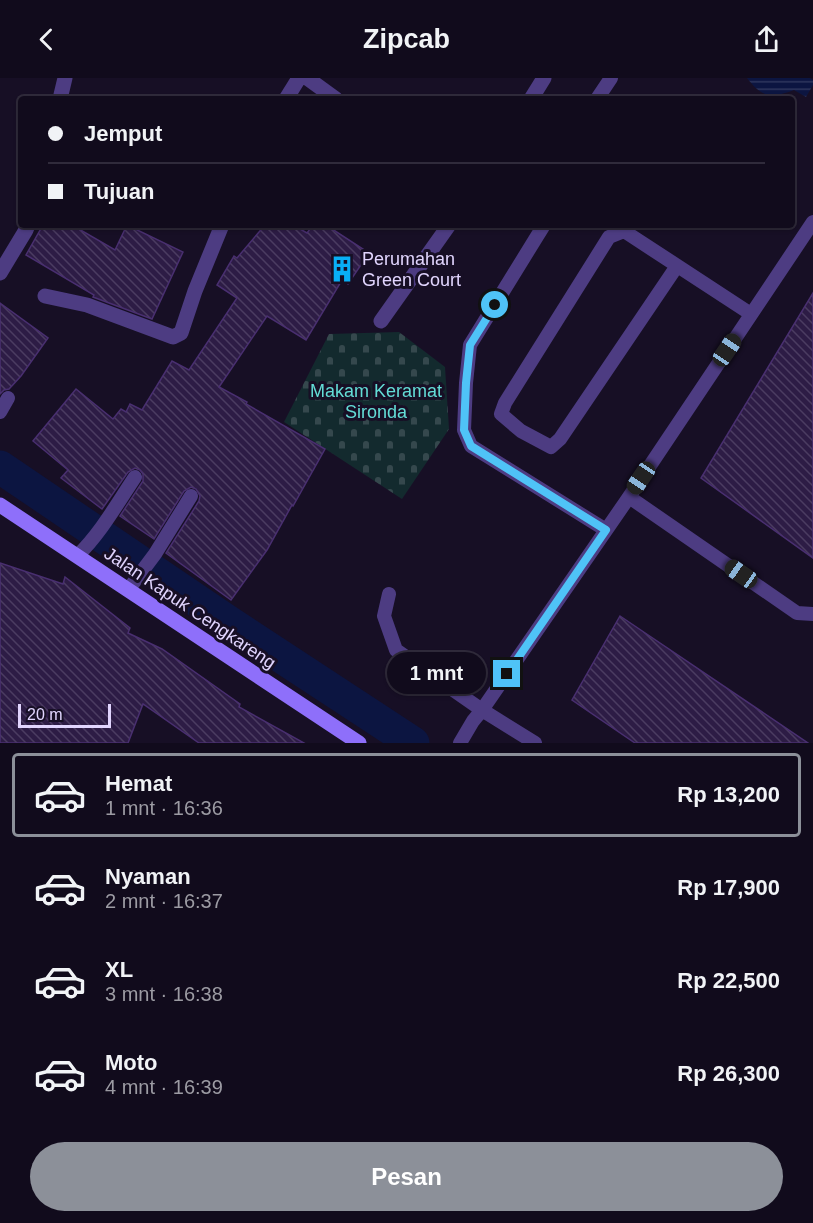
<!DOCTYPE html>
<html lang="id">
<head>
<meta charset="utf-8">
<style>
  :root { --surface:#110b1c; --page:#1e1929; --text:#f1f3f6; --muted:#9c9ba3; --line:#302b3b; --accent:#8c9099 }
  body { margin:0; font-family:Helvetica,sans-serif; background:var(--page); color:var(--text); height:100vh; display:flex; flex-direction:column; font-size:22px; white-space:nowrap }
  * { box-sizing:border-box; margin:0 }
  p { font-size:20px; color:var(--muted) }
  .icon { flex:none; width:33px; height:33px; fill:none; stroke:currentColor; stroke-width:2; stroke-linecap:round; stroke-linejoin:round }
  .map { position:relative; height:665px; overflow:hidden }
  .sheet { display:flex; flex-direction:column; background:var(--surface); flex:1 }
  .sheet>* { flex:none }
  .guide { position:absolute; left:18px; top:18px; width:777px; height:132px; border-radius:6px; box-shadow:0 2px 4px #0004,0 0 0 2px var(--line); display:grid; align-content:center; height:132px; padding:0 30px; background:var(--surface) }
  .scale { position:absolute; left:18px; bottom:15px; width:93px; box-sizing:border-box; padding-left:6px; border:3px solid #e1d5fe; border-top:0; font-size:16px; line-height:21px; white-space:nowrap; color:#e1d5fe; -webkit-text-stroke:4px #170f25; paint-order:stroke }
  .end { position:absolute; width:27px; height:27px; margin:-14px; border:8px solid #4fc3f7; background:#111; box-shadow:0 0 0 3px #111 }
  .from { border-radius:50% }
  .bubble { position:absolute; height:42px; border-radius:21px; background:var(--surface); box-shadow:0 2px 4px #0004,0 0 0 2px var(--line); font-size:20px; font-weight:600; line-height:42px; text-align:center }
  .car { position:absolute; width:18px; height:36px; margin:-18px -9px; border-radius:8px; box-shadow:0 0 4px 2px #0007; background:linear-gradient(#222 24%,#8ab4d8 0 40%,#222 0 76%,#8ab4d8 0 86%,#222 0) }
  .guide b { display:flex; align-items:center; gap:21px; height:57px; font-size:22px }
  .guide b+b { border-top:2px solid var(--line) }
  .guide i { width:15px; height:15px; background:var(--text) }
  ul { padding:10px 0 0; list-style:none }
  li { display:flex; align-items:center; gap:18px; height:84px; margin:0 12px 9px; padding:0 18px; border:3px solid transparent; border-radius:6px }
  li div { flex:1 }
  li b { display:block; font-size:22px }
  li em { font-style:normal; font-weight:600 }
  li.selected { border-color:var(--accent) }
  li>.icon { width:54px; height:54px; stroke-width:1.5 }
  .primary-button { display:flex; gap:12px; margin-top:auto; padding:12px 30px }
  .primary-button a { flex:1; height:69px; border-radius:36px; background:var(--accent); color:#fff; font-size:24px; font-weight:600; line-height:69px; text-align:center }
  header { display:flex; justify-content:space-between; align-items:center; height:78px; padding:0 30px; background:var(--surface); font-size:27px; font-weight:600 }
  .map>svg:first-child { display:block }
  .cemetery { fill:url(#cemetery-stones) }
  .water { fill:url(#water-rules) }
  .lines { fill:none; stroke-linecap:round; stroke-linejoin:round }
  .canal { stroke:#0c1541; stroke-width:33 }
  .building { fill:url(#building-back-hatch); stroke:#492f70; stroke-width:1.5 }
  .lane { stroke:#4d3c82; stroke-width:14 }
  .street { stroke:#4d3c82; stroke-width:15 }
  .secondary { stroke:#8e6ffa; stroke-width:15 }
  .route { stroke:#4fc3f7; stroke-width:8 }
  .labels { text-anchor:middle; stroke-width:6; stroke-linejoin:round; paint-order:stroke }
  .poi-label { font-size:18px; fill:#e1d5fe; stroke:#170f25; text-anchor:start }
  .park-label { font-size:18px; fill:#63dcd6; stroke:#170f25 }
  .street-label { font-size:18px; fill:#e1d5fe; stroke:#170f25 }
</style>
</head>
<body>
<header><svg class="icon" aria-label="back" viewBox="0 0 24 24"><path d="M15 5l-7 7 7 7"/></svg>Zipcab<svg class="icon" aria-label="share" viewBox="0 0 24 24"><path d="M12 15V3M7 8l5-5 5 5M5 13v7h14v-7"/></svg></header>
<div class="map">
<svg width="813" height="665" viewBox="0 0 813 665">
  <defs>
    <pattern id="cemetery-stones" width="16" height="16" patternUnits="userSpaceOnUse" patternTransform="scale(1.5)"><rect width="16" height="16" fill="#132a2e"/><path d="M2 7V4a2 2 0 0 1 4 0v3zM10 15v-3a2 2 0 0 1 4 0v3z" fill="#35484d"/></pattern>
    <pattern id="water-rules" width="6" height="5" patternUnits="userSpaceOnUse" patternTransform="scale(1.5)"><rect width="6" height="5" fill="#0c1541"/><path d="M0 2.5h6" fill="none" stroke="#2f365e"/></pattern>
    <pattern id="building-back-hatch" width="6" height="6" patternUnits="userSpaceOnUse" patternTransform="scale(1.5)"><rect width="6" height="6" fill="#2d1c45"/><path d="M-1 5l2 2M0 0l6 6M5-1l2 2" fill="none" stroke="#4b3c61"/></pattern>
  </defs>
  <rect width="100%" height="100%" fill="#170f25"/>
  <path class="cemetery" d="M399 254 445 289 449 351 402 421 284 344 329 256Z"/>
  <path class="water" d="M747 0H810L813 2V7L806 19 794 12C772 20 763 21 747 0Z"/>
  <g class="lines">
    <path class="canal" d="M0 389 227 543 413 665"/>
  </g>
  <path class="building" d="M43 147H72L115 172 127 147 183 174 152 241 93 219 94 217 26 177Z
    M265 147H293L307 155 313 147H326L369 175 348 206 342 202 306 262 267 238 219 309 247 324 246 326 325 371 293 428 292 427 267 472 231 522 166 475 199 423 200 418 196 411 191 409 184 413 154 461 120 438 143 403V396L140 392 135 390 128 394 102 431 61 400 68 392 33 363 76 311 113 341 121 331 126 334 130 326 142 332 172 283 189 292 237 220 217 207 234 178 237 180Z
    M813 215V480L701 400Z
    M0 225 48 260 21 298 9 311 4 312 0 316Z
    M0 485 63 506 65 499 130 550 128 555 162 571 240 626 239 629 304 665H199L143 626 128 665H0Z
    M620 538 808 665H635L572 622Z"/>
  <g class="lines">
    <path class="lane" d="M597 21 611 0
      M544 147 470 267 466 305 464 352 471 368 606 452
      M677 188 560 361 551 369 521 353 501 336 505 325 609 159 624 153 751 236
      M0 334 8 320
      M629 419 797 535 813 536
      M77 478C100 456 117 426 135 399
      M128 512 155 476 191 418
      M389 516 384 538 396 572 482 632 535 665
      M460 665 473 643 482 632 629 419 813 144"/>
    <path class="street" d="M307 0 336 21
      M60 21 65 0
      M286 21 299 0
      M531 21 544 0
      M0 195 26 152 28 147
      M45 218 87 227 173 259 181 255 195 213 222 147
      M381 243 449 147"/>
    <path class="secondary" d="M0 427 359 665"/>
  </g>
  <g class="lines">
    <path class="route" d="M495 227 470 267 466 305 464 352 471 368 606 452 507 596"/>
  </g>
  <defs>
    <g id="building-bare" transform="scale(2.07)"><path d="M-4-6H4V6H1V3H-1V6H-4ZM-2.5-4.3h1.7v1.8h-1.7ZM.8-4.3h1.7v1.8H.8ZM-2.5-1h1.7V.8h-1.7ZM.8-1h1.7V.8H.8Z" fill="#08aff6" stroke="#170f25" stroke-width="2.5" paint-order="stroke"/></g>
  </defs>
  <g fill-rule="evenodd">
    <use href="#building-bare" x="342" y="191"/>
  </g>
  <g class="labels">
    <g class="poi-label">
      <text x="362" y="187">Perumahan<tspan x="362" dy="21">Green Court</tspan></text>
    </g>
    <g class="park-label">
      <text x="376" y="319">Makam Keramat<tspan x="376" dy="21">Sironda</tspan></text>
    </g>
    <g class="street-label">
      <text transform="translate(190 530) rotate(34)" y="6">Jalan Kapuk Cengkareng</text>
    </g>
  </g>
</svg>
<div class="scale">20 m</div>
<i class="end from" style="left:495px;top:227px"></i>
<i class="end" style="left:507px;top:596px"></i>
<div class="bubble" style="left:387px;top:574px;width:99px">1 mnt</div>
<i class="car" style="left:727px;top:272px;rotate:34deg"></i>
<i class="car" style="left:641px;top:400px;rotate:214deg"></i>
<i class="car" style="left:741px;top:496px;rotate:305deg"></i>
<div class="guide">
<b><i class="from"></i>Jemput</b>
<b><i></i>Tujuan</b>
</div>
</div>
<section class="sheet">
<ul>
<li class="selected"><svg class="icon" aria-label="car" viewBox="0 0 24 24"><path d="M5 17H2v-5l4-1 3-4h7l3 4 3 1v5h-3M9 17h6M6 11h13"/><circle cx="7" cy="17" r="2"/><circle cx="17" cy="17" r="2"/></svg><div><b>Hemat</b><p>1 mnt · 16:36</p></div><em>Rp 13,200</em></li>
<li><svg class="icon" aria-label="car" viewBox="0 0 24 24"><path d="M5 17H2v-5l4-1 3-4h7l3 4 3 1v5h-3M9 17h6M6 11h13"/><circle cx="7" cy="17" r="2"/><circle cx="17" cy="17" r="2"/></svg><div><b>Nyaman</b><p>2 mnt · 16:37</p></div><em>Rp 17,900</em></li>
<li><svg class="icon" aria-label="car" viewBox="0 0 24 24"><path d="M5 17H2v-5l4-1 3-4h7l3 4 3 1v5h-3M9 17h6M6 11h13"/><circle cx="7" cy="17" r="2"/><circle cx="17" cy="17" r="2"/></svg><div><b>XL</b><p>3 mnt · 16:38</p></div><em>Rp 22,500</em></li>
<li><svg class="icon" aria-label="car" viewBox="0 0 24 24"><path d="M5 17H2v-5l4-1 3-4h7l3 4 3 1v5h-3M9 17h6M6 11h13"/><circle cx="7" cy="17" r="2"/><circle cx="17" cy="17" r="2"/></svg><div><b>Moto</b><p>4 mnt · 16:39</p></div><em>Rp 26,300</em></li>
</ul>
<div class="primary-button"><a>Pesan</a></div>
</section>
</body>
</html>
